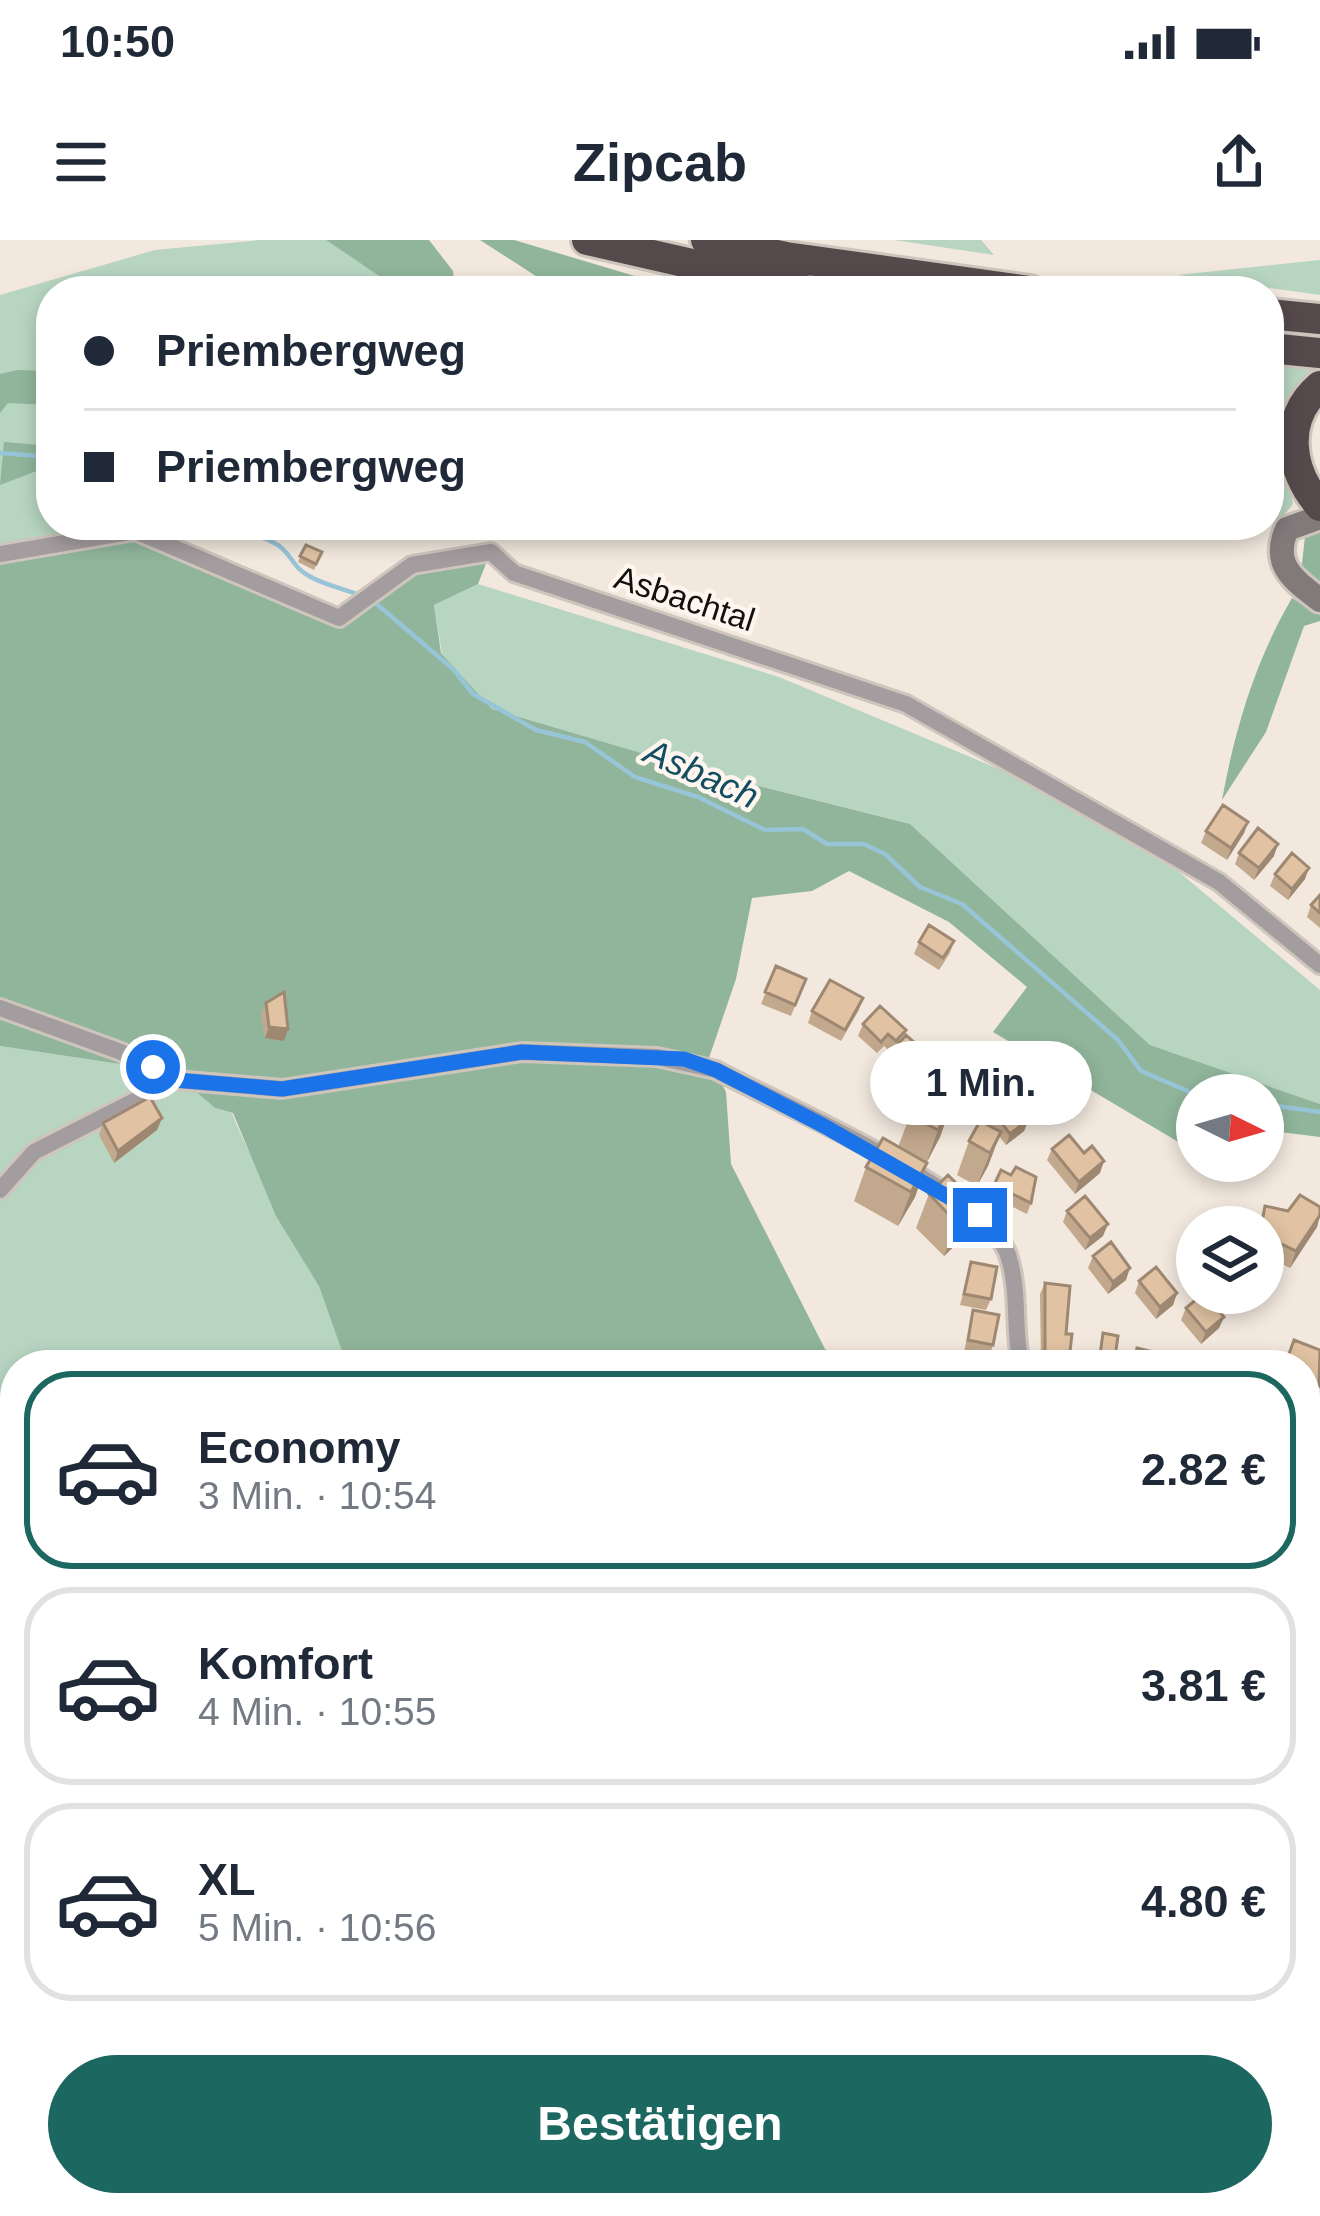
<!DOCTYPE html>
<html lang="de">
<head>
<meta charset="utf-8">
<style>
  :root { --surface:#fff; --page:#f6f6f7; --text:#1f2937; --muted:#747a83; --line:#e0e1e3; --accent:#1c675f }
  body { margin:0; font-family:Arial,sans-serif; background:var(--page); color:var(--text); height:100vh; display:flex; flex-direction:column; font-size:45px; white-space:nowrap }
  * { box-sizing:border-box; margin:0 }
  p { font-size:39px; color:var(--muted) }
  .icon { flex:none; width:66px; height:66px; fill:none; stroke:currentColor; stroke-width:2; stroke-linecap:round; stroke-linejoin:round }
  .map { position:relative; flex:1; overflow:hidden }
  .side { position:absolute; left:0px; top:1110px; width:1320px; height:867px; display:flex; flex-direction:column; background:var(--surface); border-radius:48px 48px 0 0; box-shadow:0 6px 18px #0003 }
  .side>* { flex:none }
  .banner { position:absolute; left:36px; top:36px; width:1248px; height:264px; border-radius:48px; box-shadow:0 6px 18px #0003; display:grid; align-content:center; height:264px; padding:0 48px; background:var(--surface) }
  .needle { width:78px; rotate:95deg }
  .tools { position:absolute; left:1176px; top:834px; display:grid; gap:24px }
  .tools a { display:grid; place-items:center; width:108px; height:108px; border-radius:50%; background:var(--surface); box-shadow:0 6px 18px #0003; font-size:60px }
  .end { position:absolute; width:54px; height:54px; margin:-27px; border:15px solid #1a73e8; background:#fff; box-shadow:0 0 0 6px #fff }
  .from { border-radius:50% }
  .bubble { position:absolute; height:84px; border-radius:42px; background:var(--surface); box-shadow:0 6px 18px #0003; font-size:39px; font-weight:600; line-height:84px; text-align:center }
  .banner b { display:flex; align-items:center; gap:42px; height:114px; font-size:45px }
  .banner b+b { border-top:3px solid var(--line) }
  .banner i { width:30px; height:30px; background:var(--text) }
  ul { padding:21px 0 0; list-style:none }
  li { display:flex; align-items:center; gap:36px; height:198px; margin:0 24px 18px; padding:0 24px; border:6px solid var(--line); border-radius:48px }
  li div { flex:1 }
  li b { display:block; font-size:45px }
  li em { font-style:normal; font-weight:600 }
  li.current { border-color:var(--accent) }
  li>.icon { width:108px; height:108px; stroke-width:1.5 }
  .primary-button { display:flex; gap:24px; margin-top:auto; padding:24px 48px }
  .primary-button a { flex:1; height:138px; border-radius:72px; background:var(--accent); color:#fff; font-size:48px; font-weight:600; line-height:138px; text-align:center }
  .status { display:flex; justify-content:space-between; align-items:center; height:84px; padding:0 60px; background:var(--surface); direction:ltr }
  .status svg { height:33px; fill:currentColor }
  header { display:flex; justify-content:space-between; align-items:center; height:156px; padding:0 48px; background:var(--surface); font-size:54px; font-weight:600 }
  .map>svg:first-child { display:block }
  .built { fill:#ecdbcc }
  .industrial { fill:#f2dbcf }
  .green { fill:#b7d5c0 }
  .forest { fill:#90b59b }
  .lines { fill:none; stroke-linecap:round; stroke-linejoin:round }
  .stream { stroke:#98c4d8; stroke-width:4.5 }
  .minor-casing { stroke:#cec5bc; stroke-width:22 }
  .tertiary-casing { stroke:#cec5bc; stroke-width:27 }
  .secondary-casing { stroke:#cec5bc; stroke-width:30 }
  .motorway-casing { stroke:#cec5bc; stroke-width:36 }
  .minor { stroke:#a49d9f; stroke-width:16 }
  .tertiary { stroke:#a49d9f; stroke-width:21 }
  .secondary { stroke:#82797b; stroke-width:24 }
  .motorway { stroke:#55494b; stroke-width:30 }
  .rail-casing { stroke:#413c38; stroke-width:9 }
  .rail { stroke:#fef5ee; stroke-width:4.5; stroke-dasharray:14; stroke-linecap:butt }
  .wall { fill:#c2a88c }
  .shaded-wall { fill:#9e8872 }
  .building { fill:#e1c3a3; stroke:#9e8872; stroke-width:3 }
  .route { stroke:#1a73e8; stroke-width:15 }
  .labels { text-anchor:middle; stroke-width:9; stroke-linejoin:round; paint-order:stroke }
  .street-label { font-size:33px; fill:#120f0c; stroke:#fef5ee }
  .water-label { font-size:36px; font-style:italic; fill:#124d62; stroke:#fef5ee }
</style>
</head>
<body>
<div class="status"><b>10:50</b><svg viewBox="0 0 49 12"><path d="M0 12V9h3v3zM5 12V6h3v6zM10 12V3h3v9zM15 12V0h3v12zM26 1h20v11H26zM47 4h2v5h-2z"/></svg></div>
<header><svg class="icon" aria-label="menu" viewBox="0 0 24 24"><path d="M4 6h16M4 12h16M4 18h16"/></svg>Zipcab<svg class="icon" aria-label="share" viewBox="0 0 24 24"><path d="M12 15V3M7 8l5-5 5 5M5 13v7h14v-7"/></svg></header>
<div class="map">
<svg width="1320" height="1976" viewBox="0 0 1320 1976">
  <rect width="100%" height="100%" fill="#f2e8de"/>
  <path class="built" d="M1320 1891V1932L1305 1950V1907Z"/>
  <path class="industrial" d="M1320 1486V1891L1305 1907V1498Z
    M851 1962H1261L1250 1976H842Z"/>
  <path class="green" d="M260 0H326L401 51H51V285H104L102 291 0 309V55L155 10Z
    M894 0H981L994 15Z
    M1320 20V55L1178 35Z
    M1269 123 1317 127C1278 170 1283 210 1293 264L1279 281 1269 280Z
    M478 344 779 437 999 529 1179 632 1320 750V864L1150 805 910 584 723 537 492 469 442 414 434 365Z
    M0 806 173 832 215 868 232 873C257 941 344 1063 347 1125H15V1219L11 1213 0 1214Z
    M254 1962H633L624 1976H249Z"/>
  <path class="forest" d="M326 0H429L453 31 455 51H401Z
    M480 0H514L685 51H559Z
    M17 130 51 131V165L8 163 0 173V134Z
    M4 202 51 206V234L39 230 0 245Z
    M1320 289V346L1301 333 1305 296Z
    M123 293 338 381 399 335 489 316 478 344 434 365 441 413 492 469 723 537 910 584 1150 805 1320 864V897L1263 890V855H1197V913L993 792 1027 747 949 682 849 631 812 651 752 658 736 739 709 818 726 852 731 924 825 1109 859 1125H347L319 1046 276 976 233 873 215 868 173 832 0 806V318Z
    M1292 358 1320 375V381L1304 386 1266 492 1222 560C1235 489 1255 421 1292 358Z
    M11 1212 15 1962H254L249 1976H0V1214Z
    M1320 1234V1323L1305 1324V1238Z
    M1320 1932V1976H1284L1295 1962H1305V1951Z"/>
  <g class="lines">
    <path class="stream" d="M0 213 51 217
      M172 285C200 310 220 289 251 295 294 303 286 324 309 336 324 345 345 349 362 356
      M372 360 454 430 473 454 536 490 585 502 635 537 698 557 765 590 803 589 827 604H864L885 614 920 647 962 664 1118 800 1141 831 1197 855
      M1263 864 1320 872"/>
    <g class="minor-casing">
      <path id="minor" d="M0 314 135 291 339 378 412 325 491 312 514 333 906 464 1219 642 1320 725
        M0 768 121 812 175 840
        M0 950 34 912 175 840 282 849 522 812 657 817 716 830C780 865 986 952 1008 1015 1020 1051 1013 1089 1021 1125
        M1305 1222 1320 1217"/>
    </g>
    <g class="tertiary-casing">
      <path id="tertiary" d="M1305 1489 1320 1478
        M760 1976 770 1962"/>
    </g>
    <g class="secondary-casing">
      <path id="secondary" d="M1320 277 1287 289C1271 325 1294 340 1320 360"/>
    </g>
    <g class="motorway-casing">
      <path id="motorway" d="M587 0 810 51
        M706 0 786 17 1030 51
        M1269 74 1320 79
        M1269 108 1320 113
        M1320 146C1281 179 1289 231 1320 266"/>
    </g>
    <use href="#minor" class="minor"/>
    <use href="#tertiary" class="tertiary"/>
    <use href="#secondary" class="secondary"/>
    <use href="#motorway" class="motorway"/>
    <g class="rail-casing">
      <path id="rail" d="M1305 1920 1320 1903
        M1258 1976 1270 1962"/>
    </g>
    <use href="#rail" class="rail"/>
  </g>
  <path class="wall" d="M369 285H384L378 297 366 291Z
    M386 285H415L409 297Z
    M306 305 322 312 314 330 298 322Z
    M1248 582 1244 593 1227 620 1201 603 1206 591Z
    M1239 613 1274 616 1254 640 1235 624Z
    M1275 634 1305 639 1288 660 1270 646Z
    M1320 655V688L1307 677 1311 665Z
    M954 701 950 713 939 730 914 714 919 702Z
    M776 726 806 739 791 776 761 764Z
    M863 758 859 770 841 801 808 783 812 771Z
    M266 763 288 789 284 801 265 798 261 774Z
    M863 784 902 800 934 820 928 837 905 862 878 837 884 820 891 812 884 806 877 813 858 796Z
    M948 828 1004 833 999 844 978 869 944 839Z
    M952 863 940 897 926 923 915 957 898 986 854 961 866 927 898 907 910 875Z
    M993 872 1029 879 1024 891 1006 905 999 896 988 926 977 946 957 935 969 901 993 888 989 883Z
    M162 878 157 890 114 923 99 895 103 883Z
    M1052 909 1100 933 1075 954 1047 920Z
    M994 945 1031 963 1027 974 990 956Z
    M929 954 976 963 964 997 944 1016 916 988Z
    M1265 966 1320 975 1317 987 1290 1028 1263 1015V987H1258Z
    M1067 971 1103 996 1085 1010 1063 982Z
    M1093 1016 1126 1040 1108 1054 1088 1028Z
    M971 1022 991 1059 986 1070 960 1065Z
    M1139 1041 1177 1053 1173 1065 1156 1079 1135 1053Z
    M1045 1043 1066 1094 1074 1125H1041L1040 1054Z
    M1186 1068 1224 1077 1219 1088 1201 1104 1181 1080Z
    M973 1070 993 1105 989 1116 964 1112Z
    M1103 1093 1115 1117 1113 1123 1098 1121Z
    M1305 1125 1320 1144 1315 1158 1305 1154Z
    M1320 1739V1799L1305 1782V1754Z
    M782 1962H840L832 1976H774Z
    M1141 1962H1226L1154 1972Z"/>
  <path class="shaded-wall" d="M1248 582 1244 593 1227 620 1231 608Z
    M1278 604 1274 616 1254 640 1259 628Z
    M1309 628 1305 639 1288 660 1292 649Z
    M269 787 288 789 284 801 265 798Z
    M934 820 928 837 905 862 912 845Z
    M1004 833 999 844 978 869 983 857Z
    M952 863 940 897 926 924 938 890Z
    M162 878 157 890 114 923 118 911Z
    M1029 879 1024 891 1006 905 1010 894Z
    M1001 892 988 926 977 946 990 913Z
    M1104 921 1100 933 1075 954 1079 942Z
    M927 923 915 957 898 986 911 952Z
    M976 963 964 997 944 1016 957 983Z
    M1320 975 1317 987 1290 1028 1296 1011Z
    M1108 984 1103 996 1085 1010 1090 998Z
    M1130 1028 1126 1040 1108 1054 1113 1042Z
    M1177 1053 1173 1065 1156 1079 1160 1067Z
    M1224 1077 1219 1088 1201 1104 1206 1092Z
    M1320 1414V1427L1305 1437V1424Z
    M820 1962 815 1976H804Z
    M836 1962H840L838 1968 832 1976H829Z
    M1218 1962H1226L1215 1976H1207Z"/>
  <path class="building" d="M306 305 322 312 316 324 300 316Z
    M1223 565 1248 582 1231 608 1206 591Z
    M1258 588 1278 604 1259 628 1239 613Z
    M1292 613 1309 628 1292 649 1275 634Z
    M1320 655V673L1311 665Z
    M929 685 954 701 943 718 919 702Z
    M776 726 806 739 795 765 765 752Z
    M830 740 863 758 845 790 812 771Z
    M284 752 288 789 269 787 266 763Z
    M880 766 906 790 896 801 888 794 881 802 863 784Z
    M906 795 934 820 912 845 884 820Z
    M969 803 1004 833 983 857 948 828Z
    M924 849 952 863 938 890 910 875Z
    M150 857 162 878 118 911 103 883Z
    M1012 857 1029 879 1010 894 993 872Z
    M980 881 1001 892 990 913 969 901Z
    M1069 895 1084 913 1092 906 1104 921 1079 942 1052 909Z
    M883 898 927 923 911 952 866 927Z
    M1016 927 1036 937 1031 963 994 945 1001 930 1011 935Z
    M948 935 976 963 957 983 929 954Z
    M1300 955 1320 967V975L1296 1011 1263 995V987H1261L1265 966 1288 971Z
    M1085 956 1108 984 1090 998 1067 971Z
    M1111 1002 1130 1028 1113 1042 1093 1016Z
    M971 1022 997 1027 991 1059 964 1054Z
    M1156 1027 1177 1053 1160 1067 1139 1041Z
    M1045 1043 1070 1046 1066 1094H1072L1070 1111 1076 1112 1074 1125H1045Z
    M1204 1053 1224 1077 1206 1092 1186 1068Z
    M973 1070 999 1075 993 1105 968 1100Z
    M1103 1093 1118 1096 1115 1117 1100 1115Z
    M1294 1100 1320 1110 1319 1146 1305 1141V1125H1285Z
    M1137 1108 1207 1125H1134Z
    M975 1115 1000 1119 999 1125H973Z
    M1320 1379V1414L1305 1424V1389Z
    M1320 1739V1767L1306 1751Z
    M686 1962H727L718 1976H690L681 1970Z
    M782 1962H819L804 1976H782L776 1971Z
    M824 1962H836L831 1970Z
    M1162 1962H1218L1207 1976H1150Z"/>
  <g class="lines">
    <path class="route" d="M153 827 175 840 282 849 522 812 684 819 716 830 824 886 980 975"/>
  </g>
  <g class="labels">
    <g class="street-label">
      <text transform="translate(685 358) rotate(18)" y="12">Asbachtal</text>
    </g>
    <g class="water-label">
      <text transform="translate(702 533) rotate(24)" y="13">Asbach</text>
    </g>
  </g>
</svg>
<div class="tools">
<a><svg class="needle" viewBox="-14 -14 28 28"><path d="M0-13l5 13h-10z" fill="#e53935"/><path d="M0 13l5-13h-10z" fill="#747a83"/></svg></a>
<a><svg class="icon" aria-label="layers" viewBox="0 0 24 24"><path d="M12 4l9 5-9 5-9-5zM3 14l9 5 9-5"/></svg></a>
</div>
<i class="end from" style="left:153px;top:827px"></i>
<i class="end" style="left:980px;top:975px"></i>
<div class="bubble" style="left:870px;top:801px;width:222px">1 Min.</div>
<div class="banner">
<b><i class="from"></i>Priembergweg</b>
<b><i></i>Priembergweg</b>
</div>
<section class="side">
<ul>
<li class="current"><svg class="icon" aria-label="car" viewBox="0 0 24 24"><path d="M5 17H2v-5l4-1 3-4h7l3 4 3 1v5h-3M9 17h6M6 11h13"/><circle cx="7" cy="17" r="2"/><circle cx="17" cy="17" r="2"/></svg><div><b>Economy</b><p>3 Min. · 10:54</p></div><em>2.82 €</em></li>
<li><svg class="icon" aria-label="car" viewBox="0 0 24 24"><path d="M5 17H2v-5l4-1 3-4h7l3 4 3 1v5h-3M9 17h6M6 11h13"/><circle cx="7" cy="17" r="2"/><circle cx="17" cy="17" r="2"/></svg><div><b>Komfort</b><p>4 Min. · 10:55</p></div><em>3.81 €</em></li>
<li><svg class="icon" aria-label="car" viewBox="0 0 24 24"><path d="M5 17H2v-5l4-1 3-4h7l3 4 3 1v5h-3M9 17h6M6 11h13"/><circle cx="7" cy="17" r="2"/><circle cx="17" cy="17" r="2"/></svg><div><b>XL</b><p>5 Min. · 10:56</p></div><em>4.80 €</em></li>
</ul>
<div class="primary-button"><a>Bestätigen</a></div>
</section>
</div>
</body>
</html>
